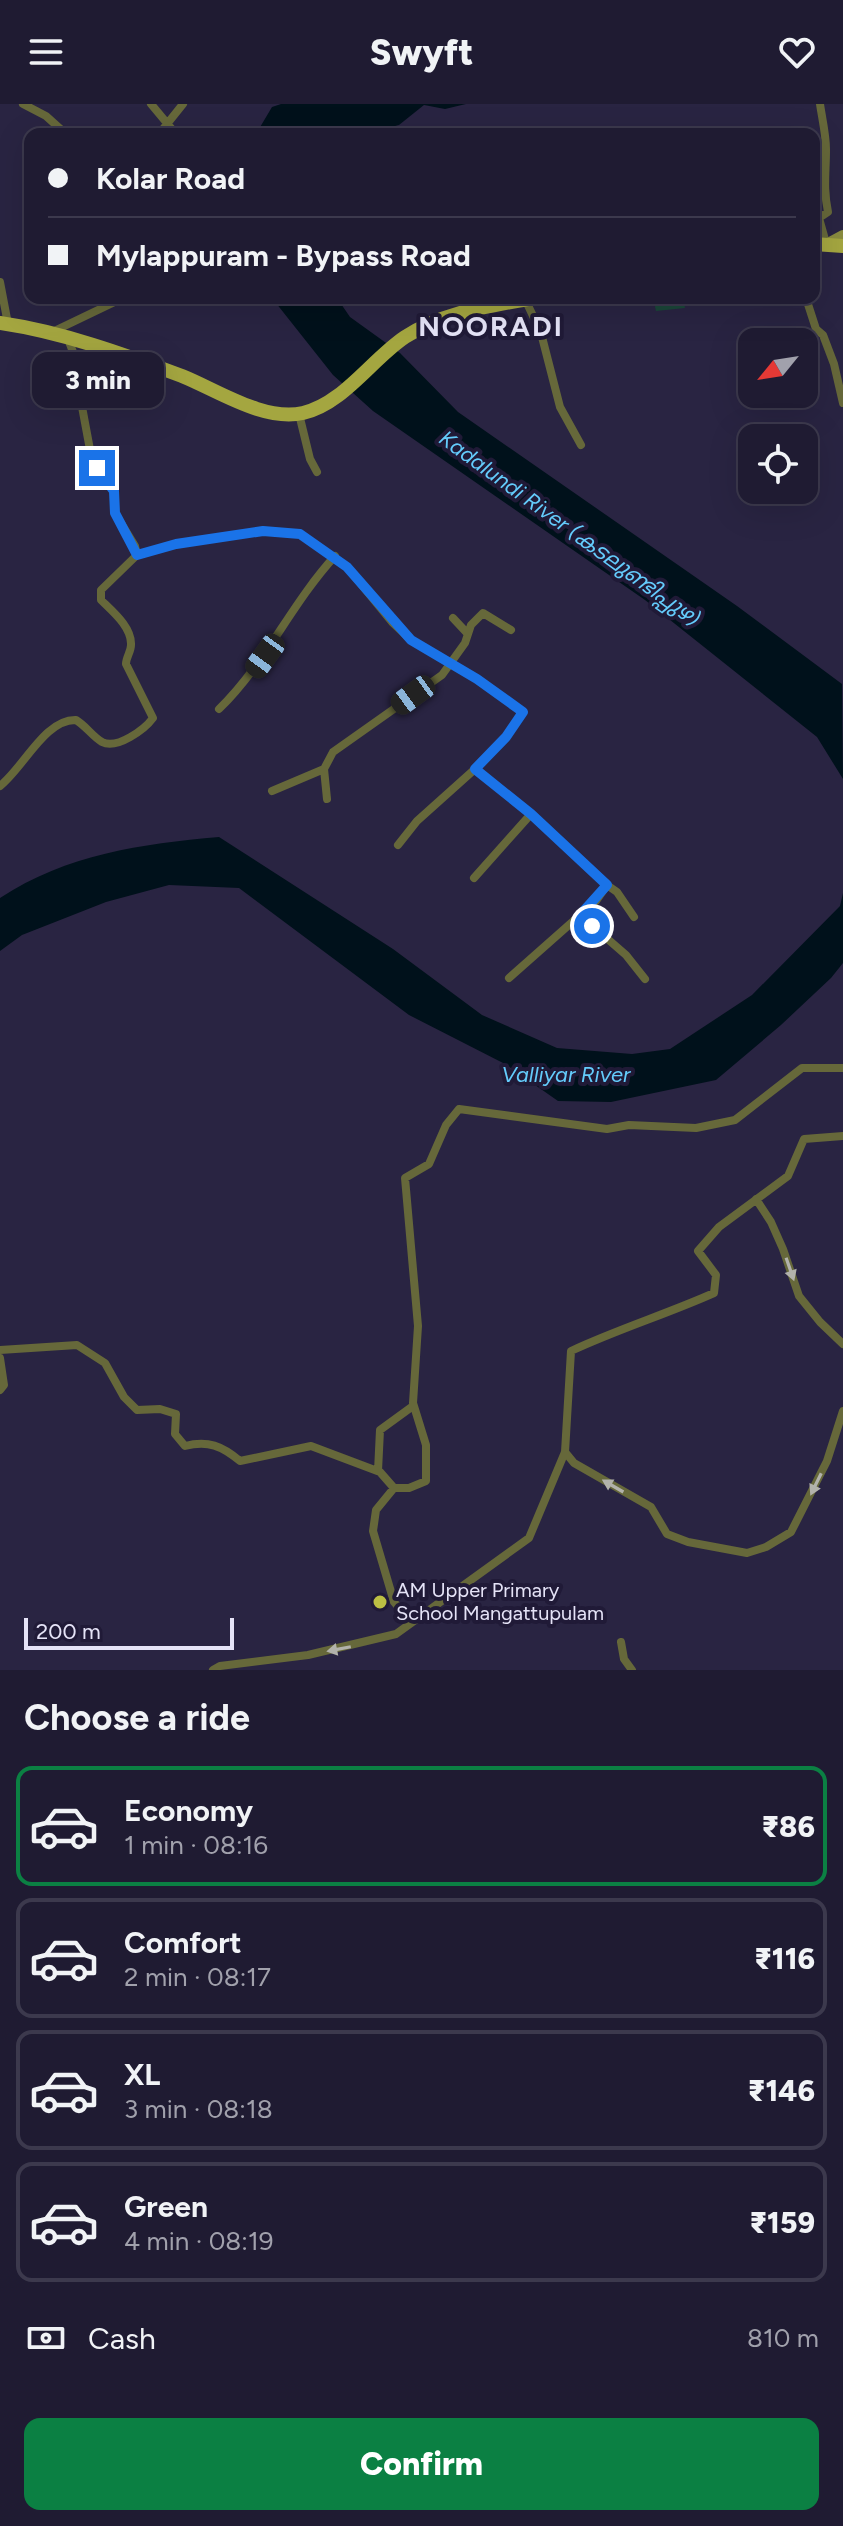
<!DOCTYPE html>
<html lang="en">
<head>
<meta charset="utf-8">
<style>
  :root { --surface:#1f1b32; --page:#2c283e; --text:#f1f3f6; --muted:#a1a1ac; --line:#3c394d; --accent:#0b8043 }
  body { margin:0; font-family:Figtree,"Noto Sans Malayalam",sans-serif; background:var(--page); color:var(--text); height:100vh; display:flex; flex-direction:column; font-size:30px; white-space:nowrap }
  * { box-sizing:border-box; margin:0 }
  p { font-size:26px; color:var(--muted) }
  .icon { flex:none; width:44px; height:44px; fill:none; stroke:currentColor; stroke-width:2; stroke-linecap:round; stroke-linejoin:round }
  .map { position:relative; height:1566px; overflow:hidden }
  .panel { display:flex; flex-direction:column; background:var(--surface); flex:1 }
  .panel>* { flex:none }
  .banner { position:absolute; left:24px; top:24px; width:796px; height:176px; border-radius:16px; box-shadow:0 8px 32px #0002,0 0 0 2px var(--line); display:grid; align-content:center; height:176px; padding:0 24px; background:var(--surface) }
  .needle { width:52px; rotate:240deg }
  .buttons { position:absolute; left:738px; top:224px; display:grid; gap:16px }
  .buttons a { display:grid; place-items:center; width:80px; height:80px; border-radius:16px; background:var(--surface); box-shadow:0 8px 32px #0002,0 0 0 2px var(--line); font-size:40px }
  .scale { position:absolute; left:24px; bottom:20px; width:210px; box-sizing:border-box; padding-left:8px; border:4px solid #e5e3f7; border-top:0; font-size:22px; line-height:28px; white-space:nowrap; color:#e5e3f7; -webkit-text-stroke:6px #201a37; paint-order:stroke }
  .end { position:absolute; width:36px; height:36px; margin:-18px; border:10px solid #1a73e8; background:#fff; box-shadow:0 0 0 4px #fff }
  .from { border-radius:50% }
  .bubble { position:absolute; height:56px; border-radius:16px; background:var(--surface); box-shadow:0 8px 32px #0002,0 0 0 2px var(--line); font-size:26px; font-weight:800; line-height:56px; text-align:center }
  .car { position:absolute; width:24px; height:48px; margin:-24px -12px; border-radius:10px; box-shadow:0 0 6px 2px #0007; background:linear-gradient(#222 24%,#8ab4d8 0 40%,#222 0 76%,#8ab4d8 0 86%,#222 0) }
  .banner b { display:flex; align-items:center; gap:28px; height:76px; font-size:30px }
  .banner b+b { border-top:2px solid var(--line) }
  .banner i { width:20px; height:20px; background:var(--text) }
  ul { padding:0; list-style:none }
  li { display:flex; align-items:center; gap:24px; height:120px; margin:0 16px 12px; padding:0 8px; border:4px solid var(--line); border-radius:16px }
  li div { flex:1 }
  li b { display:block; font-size:30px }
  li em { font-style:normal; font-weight:800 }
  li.on { border-color:var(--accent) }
  li>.icon { width:72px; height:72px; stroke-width:1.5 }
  h2 { padding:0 24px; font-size:36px; line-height:96px }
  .pay { display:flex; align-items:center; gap:20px; height:88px; padding:0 24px; font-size:30px }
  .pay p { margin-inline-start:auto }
  .cta { display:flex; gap:16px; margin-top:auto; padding:16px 24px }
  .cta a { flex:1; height:92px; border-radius:16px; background:var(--accent); color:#fff; font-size:32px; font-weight:800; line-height:92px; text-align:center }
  header { display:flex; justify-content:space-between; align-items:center; height:104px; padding:0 24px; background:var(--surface); font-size:36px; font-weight:800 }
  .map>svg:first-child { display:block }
  .water { fill:#00111b }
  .building { fill:#1b4639 }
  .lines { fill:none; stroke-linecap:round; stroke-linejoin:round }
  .minor { stroke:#66683a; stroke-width:8 }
  .secondary { stroke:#898b3f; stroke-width:12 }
  .primary { stroke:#a4a640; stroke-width:14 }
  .oneway { fill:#b2b2ab }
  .route { stroke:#1a73e8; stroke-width:10 }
  .poi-dot { fill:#bcbf44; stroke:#201a37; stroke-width:3 }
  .labels { text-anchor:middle; stroke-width:8; stroke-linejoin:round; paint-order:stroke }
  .poi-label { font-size:20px; fill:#e5e3f7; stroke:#201a37; text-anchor:start }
  .water-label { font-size:22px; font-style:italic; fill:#64ccfc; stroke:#201a37 }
  .district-label { font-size:28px; font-weight:bold; letter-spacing:2px; fill:#e5e3f7; stroke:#201a37 }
</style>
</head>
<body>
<header><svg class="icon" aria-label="menu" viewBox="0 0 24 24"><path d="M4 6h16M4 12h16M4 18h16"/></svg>Swyft<svg class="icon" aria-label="heart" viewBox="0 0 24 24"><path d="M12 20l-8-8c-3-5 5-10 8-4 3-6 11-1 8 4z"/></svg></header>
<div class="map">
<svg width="843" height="1566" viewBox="0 0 843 1566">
  <rect width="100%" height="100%" fill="#292442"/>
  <path class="water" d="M281 0H466L445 5 424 1 399 21 364 30H256L272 3Z
    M272 194H337L350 213 400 249 458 308 737 502 842 580 843 675 817 633 645 496 373 307 333 271Z
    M219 733 393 845 482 911 557 944 632 950 670 945 752 891 840 802 843 789V859L831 874 781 921 716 976 611 998 558 997 505 960 409 911 239 784 169 781 106 798 22 831 0 847V794C67 750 141 740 219 733Z"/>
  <path class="building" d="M653 194H683L685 204 656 207Z"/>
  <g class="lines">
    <path class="minor" d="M23 0 46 12 66 30
      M151 0 176 30
      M820 0C822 14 826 31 826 45 826 70 823 83 828 108L819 114 826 139
      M159 30 183 0
      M0 178 8 220
      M806 194 816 225 823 231 834 260 843 299
      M525 195 541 229 560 303 581 341
      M50 229 123 194
      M299 310 310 355 317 368
      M137 451 176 440 263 427 300 430 347 463 392 518 411 536 477 575 523 608 506 633 475 665 531 710 607 781 596 797 509 874
      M453 514 467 529
      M219 605C266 559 291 500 335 452
      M0 682C24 663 45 615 76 616 86 622 92 632 102 638 117 646 145 625 153 614L126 560C126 553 131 548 131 541 132 523 112 507 101 496V486L137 451 135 442 115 409 114 387 91 351 80 292 88 269 73 248 68 235
      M272 687 324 665
      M327 695 324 665 333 648 442 571 465 539 471 521 483 509 511 526
      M398 741 417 717 475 665
      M474 774 531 710
      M607 781 617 788 634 813
      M580 811 626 851 645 875
      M756 1095 771 1118 783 1145 799 1192 820 1218 843 1240
      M0 1246 77 1241 105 1259 124 1293 137 1306 160 1305 176 1310 175 1330 185 1342C208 1336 222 1342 240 1357L311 1342 380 1368 394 1384
      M0 1254 4 1281 0 1286
      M565 1348 574 1359 651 1403 667 1430 688 1438 747 1449 766 1443 791 1428 827 1357 843 1307
      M378 1367 380 1326 413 1302
      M394 1384H409L426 1377V1341L413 1299 418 1222 405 1074 429 1060 446 1021 459 1005 607 1025 629 1021 696 1024 735 1016 802 964H843
      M394 1384 376 1406 373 1427 394 1498 411 1518
      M621 1538 624 1555 632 1566
      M213 1566 220 1562 308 1551 396 1530 529 1434 565 1348 571 1247C618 1225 667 1210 714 1189L716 1171 698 1147 719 1123 788 1072 804 1035 843 1032"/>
    <path class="secondary" d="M830 139 843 132"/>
    <path class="primary" d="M814 140 843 142
      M0 219C62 228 123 250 182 272 217 286 264 318 303 309 343 300 372 255 405 233 443 208 490 202 533 194"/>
  </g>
  <defs><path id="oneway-solid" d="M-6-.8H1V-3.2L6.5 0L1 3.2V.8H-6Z" transform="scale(2)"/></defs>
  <g class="oneway">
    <use href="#oneway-solid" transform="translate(790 1165) rotate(71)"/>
    <use href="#oneway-solid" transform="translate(816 1380) rotate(116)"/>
    <use href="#oneway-solid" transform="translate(613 1382) rotate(-150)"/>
    <use href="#oneway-solid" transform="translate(339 1545) rotate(169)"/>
  </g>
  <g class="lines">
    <path class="route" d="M97 364 114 387 115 409 137 451 176 440 263 427 300 430 347 463 411 536 477 575 523 608 506 633 475 665 531 710 607 781 580 811 592 822"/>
  </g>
  <circle class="poi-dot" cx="380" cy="1498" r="8"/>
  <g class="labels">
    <g class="poi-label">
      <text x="396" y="1493">AM Upper Primary<tspan x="396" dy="23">School Mangattupulam</tspan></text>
    </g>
    <g class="water-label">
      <text transform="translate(570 424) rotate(36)" y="8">Kadalundi River (കടലുണ്ടിപ്പുഴ)</text>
      <text x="566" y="978">Valliyar River</text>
    </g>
    <g class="district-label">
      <text x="491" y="232">NOORADI</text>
    </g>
  </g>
</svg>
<div class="buttons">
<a><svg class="needle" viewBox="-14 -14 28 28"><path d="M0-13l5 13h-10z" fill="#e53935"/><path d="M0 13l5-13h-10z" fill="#a1a1ac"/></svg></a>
<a><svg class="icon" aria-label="locate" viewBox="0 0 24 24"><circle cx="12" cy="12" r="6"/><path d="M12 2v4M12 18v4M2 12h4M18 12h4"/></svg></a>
</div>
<div class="scale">200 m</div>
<i class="end from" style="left:592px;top:822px"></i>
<i class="end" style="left:97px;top:364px"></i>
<div class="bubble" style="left:32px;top:248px;width:132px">3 min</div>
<i class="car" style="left:265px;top:552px;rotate:216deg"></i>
<i class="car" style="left:413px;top:591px;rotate:234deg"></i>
<div class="banner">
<b><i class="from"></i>Kolar Road</b>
<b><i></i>Mylappuram - Bypass Road</b>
</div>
</div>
<section class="panel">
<h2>Choose a ride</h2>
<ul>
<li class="on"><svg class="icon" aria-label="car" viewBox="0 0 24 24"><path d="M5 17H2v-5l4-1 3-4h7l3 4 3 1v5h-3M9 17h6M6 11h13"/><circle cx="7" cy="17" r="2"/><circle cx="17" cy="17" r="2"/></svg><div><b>Economy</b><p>1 min · 08:16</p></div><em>₹86</em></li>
<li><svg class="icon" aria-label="car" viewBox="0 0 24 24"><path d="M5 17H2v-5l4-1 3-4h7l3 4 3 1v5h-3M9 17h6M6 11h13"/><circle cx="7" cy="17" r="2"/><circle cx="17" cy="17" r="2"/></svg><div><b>Comfort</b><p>2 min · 08:17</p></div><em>₹116</em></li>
<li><svg class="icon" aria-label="car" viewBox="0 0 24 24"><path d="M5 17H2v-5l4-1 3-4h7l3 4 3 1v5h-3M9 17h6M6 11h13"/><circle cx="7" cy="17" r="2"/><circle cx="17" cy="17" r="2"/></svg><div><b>XL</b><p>3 min · 08:18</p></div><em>₹146</em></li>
<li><svg class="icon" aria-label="car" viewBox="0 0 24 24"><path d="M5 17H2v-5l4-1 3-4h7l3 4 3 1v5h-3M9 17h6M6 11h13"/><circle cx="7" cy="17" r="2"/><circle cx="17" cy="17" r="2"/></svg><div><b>Green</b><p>4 min · 08:19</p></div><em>₹159</em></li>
</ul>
<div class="pay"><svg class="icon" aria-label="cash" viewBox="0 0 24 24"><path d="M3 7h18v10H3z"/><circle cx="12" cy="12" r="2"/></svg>Cash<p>810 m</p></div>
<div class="cta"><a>Confirm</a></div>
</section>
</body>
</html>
